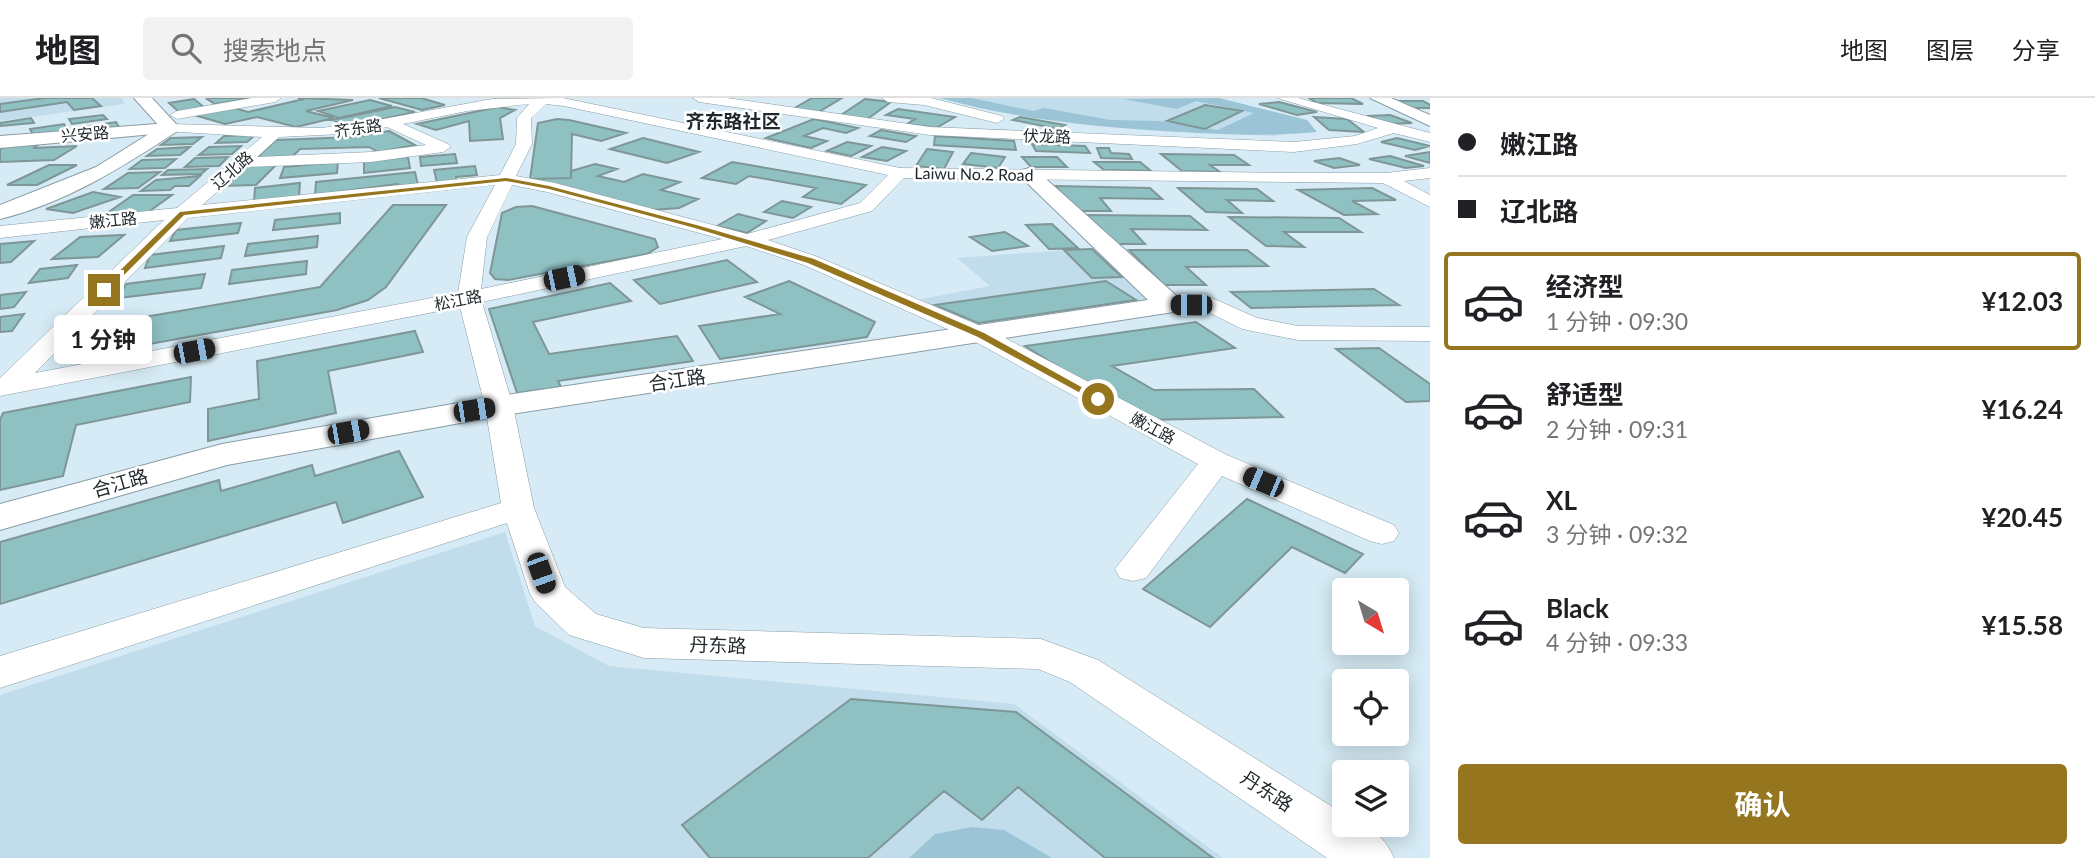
<!DOCTYPE html>
<html lang="zh">
<head>
<meta charset="utf-8">
<style>
  :root { --surface:#fff; --page:#f2f2f2; --text:#202124; --muted:#757577; --line:#e0e0e0; --accent:#95761e }
  body { margin:0; font-family:Lato,"Noto Sans SC",sans-serif; background:var(--page); color:var(--text); height:100vh; display:flex; flex-direction:column; font-size:26px; white-space:nowrap }
  * { box-sizing:border-box; margin:0 }
  p { font-size:23px; color:var(--muted) }
  .icon { flex:none; width:38px; height:38px; fill:none; stroke:currentColor; stroke-width:2; stroke-linecap:round; stroke-linejoin:round }
  .map { position:relative; flex:1; overflow:hidden }
  .sheet { display:flex; flex-direction:column; background:var(--surface); width:665px }
  .sheet>* { flex:none }
  .hud { display:grid; align-content:center; height:154px; padding:0 28px; background:var(--surface) }
  .needle { width:46px; rotate:142deg }
  .controls { position:absolute; left:1332px; top:480px; display:grid; gap:14px }
  .controls a { display:grid; place-items:center; width:77px; height:77px; border-radius:7px; background:var(--surface); box-shadow:0 4px 18px #0003; font-size:35px }
  .end { position:absolute; width:32px; height:32px; margin:-16px; border:9px solid #95761e; background:#fff; box-shadow:0 0 0 4px #fff }
  .from { border-radius:50% }
  .bubble { position:absolute; height:49px; border-radius:7px; background:var(--surface); box-shadow:0 4px 18px #0003; font-size:23px; font-weight:700; line-height:49px; text-align:center }
  .car { position:absolute; width:21px; height:42px; margin:-21px -10px; border-radius:9px; box-shadow:0 0 5px 2px #0007; background:linear-gradient(#222 24%,#8ab4d8 0 40%,#222 0 76%,#8ab4d8 0 86%,#222 0) }
  .hud b { display:flex; align-items:center; gap:24px; height:66px; font-size:26px }
  .hud b+b { border-top:2px solid var(--line) }
  .hud i { width:18px; height:18px; background:var(--text) }
  ul { padding:0; list-style:none }
  li { display:flex; align-items:center; gap:21px; height:98px; margin:0 14px 10px; padding:0 14px; border:4px solid transparent; border-radius:7px }
  li div { flex:1 }
  li b { display:block; font-size:26px }
  li em { font-style:normal; font-weight:700 }
  li.selected { border-color:var(--accent) }
  li>.icon { width:63px; height:63px; stroke-width:1.5 }
  .button { display:flex; gap:14px; margin-top:auto; padding:14px 28px }
  .button a { flex:1; height:80px; border-radius:7px; background:var(--accent); color:#fff; font-size:28px; font-weight:700; line-height:80px; text-align:center }
  header { display:flex; align-items:center; gap:42px; box-sizing:border-box; height:98px; padding:0 35px; background:var(--surface); border-bottom:2px solid var(--line) }
  header strong { font-size:33px }
  nav { display:flex; gap:38px; margin-inline-start:auto; font-size:24px }
  .search { width:490px; height:63px; background:var(--page); display:flex; align-items:center; gap:18px; box-sizing:border-box; padding:0 24px; border-radius:7px; color:var(--muted); font-size:26px }
  main { display:flex; flex:1; min-height:0 }
  .map>svg:first-child { display:block }
  .built { fill:#c1ddeb }
  .green { fill:#9bc4d6 }
  .building { fill:#8fc0c2; stroke:#7f9697; stroke-width:2 }
  .lines { fill:none; stroke-linecap:round; stroke-linejoin:round }
  .minor-casing { stroke:#889ca5; stroke-width:1 }
  .tertiary-casing { stroke:#889ca5; stroke-width:2 }
  .secondary-casing { stroke:#889ca5; stroke-width:2 }
  .minor { fill:#fff; fill-rule:evenodd }
  .tertiary { fill:#fff; fill-rule:evenodd }
  .secondary { fill:#fff; fill-rule:evenodd }
  .route { fill:#95761e }
  .labels { text-anchor:middle; stroke-width:5; stroke-linejoin:round; paint-order:stroke }
  .far-street-label { font-size:16px; fill:#1f272a; stroke:#fff }
  .far-quarter-label { font-size:19px; font-weight:bold; fill:#1f272a; stroke:#fff }
  .street-label { font-size:19px; fill:#1f272a; stroke:#fff }
</style>
</head>
<body>
<header>
<strong>地图</strong>
<div class="search"><svg class="icon" aria-label="search" viewBox="0 0 24 24"><circle cx="10" cy="10" r="6"/><path d="M15 15l6 6"/></svg>搜索地点</div>
<nav><a>地图</a><a>图层</a><a>分享</a></nav>
</header>
<main>
<div class="map">
<svg width="1430" height="760" viewBox="0 0 1430 760">
  <rect width="100%" height="100%" fill="#d6ebf5"/>
  <path class="built" d="M0 0H122L125 6 0 23Z
    M972 0H1213L1314 30 1274 38 1224 36 1034 13Z
    M1096 150 1148 203 978 229 916 202 990 188 957 160Z
    M505 434 535 528 609 568 1014 606 1223 760H0V597Z"/>
  <path class="green" d="M939 0H972L1034 13 1044 10 1111 22 1158 23 1218 32 1254 15 1196 3 1177 11 1123 1 1219 0 1307 22 1317 34C1263 39 1216 36 1162 33 1085 28 1013 20 939 0Z
    M972 729 1004 732 1052 760H909L935 736Z"/>
  <path class="building" d="M45 0H92L101 8 74 12 67 4 0 14V6Z
    M210 0H253L215 6 207 1Z
    M298 0 353 2 306 13 334 20 296 29 257 19 225 26 194 17 231 9 248 14 304 1Z
    M379 0H421L445 7 422 12Z
    M812 0H842L817 15 791 12Z
    M1309 0H1351L1363 6 1317 5Z
    M194 1 205 10 179 14 169 5Z
    M865 1 891 4 866 22 838 19Z
    M370 2 392 8 339 20 318 13Z
    M1398 3H1423L1430 7V10H1412Z
    M1279 4 1317 14 1297 17 1259 6Z
    M1205 7 1242 13 1205 31 1167 23Z
    M395 9 415 14 350 28 332 22Z
    M498 9 515 12 500 20 503 41 470 43 469 23 436 32 417 26Z
    M898 11 955 19 936 30 907 26 915 21 886 17Z
    M103 17 107 21 72 26 69 21Z
    M1390 17 1412 25 1388 26 1367 18Z
    M1020 19 1065 27 1058 31 1013 22Z
    M1314 19 1347 21 1364 34 1329 32Z
    M31 20 34 25 0 28V25Z
    M557 21 569 22 626 35 601 43 572 36 571 80 530 81 538 25Z
    M814 21 858 30 846 35 823 30 804 38 827 43 811 50 766 40Z
    M116 24 119 29 82 34 79 30Z
    M64 26 68 34 34 39 30 31Z
    M881 32 916 38 906 44 870 38Z
    M389 33 415 47 378 54 369 49 300 51 293 58 256 60 276 42 354 39Z
    M255 37 247 44 216 45 224 38Z
    M935 38 1014 43 1016 52 934 47Z
    M202 39 193 46 161 47 171 40Z
    M643 40 699 54 667 65 610 51Z
    M1397 40 1430 48 1415 52 1381 44Z
    M847 44 871 48 851 58 827 53Z
    M40 46 33 50 77 48 54 62 0 64V51L8 47Z
    M1032 46 1085 48 1090 55 1036 53Z
    M241 48 232 56 199 57 209 49Z
    M190 49 180 57 147 58 157 51Z
    M882 49 906 53 887 63 862 59Z
    M1097 50H1109L1111 55 1129 56 1132 61 1101 60Z
    M927 51 953 54 944 71 916 68Z
    M1430 54V65L1405 58Z
    M971 55 1005 59 998 70 963 66Z
    M455 56 457 65 421 68 420 59Z
    M1161 56 1234 57 1249 67H1210L1220 74 1182 73Z
    M1390 58 1424 68 1406 70 1369 61Z
    M228 59 219 68 185 69 195 60Z
    M408 59 410 70 364 75V63Z
    M1022 59H1057L1067 69H1031Z
    M1339 60 1360 67 1334 70 1314 63Z
    M176 61 165 70 130 71 142 62Z
    M338 64 337 75 280 80 284 69Z
    M732 64 866 87 841 106 803 99 816 90 749 78 736 86 702 80Z
    M1094 64H1140L1151 73 1104 72Z
    M277 66 256 87 222 88 245 67Z
    M595 66 617 71 598 78 624 84 643 76 680 84 661 92 698 101 679 110 653 112 530 81 571 80V73Z
    M49 67H77L37 87H7Z
    M475 68 477 77 456 79V83L437 85 434 72Z
    M207 71 201 76 162 77 168 72Z
    M160 74 138 90 104 91 128 75Z
    M415 74 418 87 398 89V86L315 97 316 84Z
    M200 78 189 88H175L170 92 141 93 156 82Z
    M300 85 299 99 254 103 255 90Z
    M1055 88 1150 90 1162 101 1100 100 1111 113H1076Z
    M1178 90 1257 91 1273 103 1227 102 1242 115 1206 114Z
    M1372 90 1396 102 1352 103 1377 116 1344 117 1298 92Z
    M93 94 120 99 73 115 46 111Z
    M133 97H172L147 115 106 116Z
    M782 103 811 109 793 120 764 114Z
    M393 107H446L386 189 368 202 337 212 72 260 80 230 320 189Z
    M532 108 655 141 658 149 647 156 508 182 495 181 490 175 502 115 516 109Z
    M340 115V125L273 132 275 122Z
    M738 116 766 123 747 135 717 128Z
    M1082 117 1190 118 1207 132 1131 131 1145 146H1107Z
    M1229 119 1339 120 1361 134H1284L1304 149 1266 148Z
    M241 125 238 135 170 143 176 132Z
    M1052 126 1078 150 1049 151 1026 127Z
    M1005 134 1028 148 992 153 970 139Z
    M124 137 98 159 52 161 80 139Z
    M318 138 317 149 245 158 248 146Z
    M34 143 11 164 0 165V146Z
    M224 148 221 160 145 170 150 157Z
    M1092 151 1122 179 1092 180 1064 152Z
    M1129 152H1247L1268 168 1186 169 1206 187H1164Z
    M727 162 757 184 660 206 634 182Z
    M307 163 306 176 229 186 232 172Z
    M77 167 68 180 29 185 40 171Z
    M205 176 201 190 119 200 126 186Z
    M789 183 875 224 867 239 720 261 699 228 780 216 745 199Z
    M1106 183 1136 202 978 225 935 207Z
    M610 185 631 203 533 224 549 256 677 238 693 263 558 283 561 289 517 295 489 211Z
    M1374 191 1399 207 1251 210 1231 194Z
    M26 194 14 209 0 211V197Z
    M24 216 12 233 0 234V219Z
    M1196 224 1235 250 1112 268 1154 292 1254 291 1283 319 1144 322 1025 248Z
    M415 233 423 254 328 273 336 315 208 343V311L259 301 257 263Z
    M1379 250 1430 286V303L1406 304 1336 251Z
    M191 279 190 304 76 327 63 378 0 392V322L3 315Z
    M399 353 423 399 343 425 336 404 0 506V444L219 382 221 393 312 367 315 378Z
    M1247 401 1363 456 1345 475 1292 449 1210 529 1143 491Z
    M851 601 1016 614 1213 760H1105L1018 689 982 722 944 693 868 760H710L682 727Z"/>
  <g class="lines">
    <g class="minor-casing">
      <path id="minor" d="M252 0H281L275 4 177 21 170 17 177 13Z
        M563 0 900 70 1293 75H1386L1430 70V80L1404 83 1430 97V109L1383 85 904 80 872 113 768 142 818 159 990 232 1227 357 1394 427 1399 435 1394 443 1382 446 1370 443 1222 378 1146 480 1133 483 1120 480 1115 471 1198 366 972 242 804 167 746 148 482 204 513 308 534 410 565 489 596 516 644 530 1041 541 1098 562 1344 716V726C1369 726 1384 737 1394 760H1327L1070 584 1038 571 644 560 569 537 536 505 530 496 507 425 0 590V558L501 405 485 308 460 209 0 298V280L164 122 0 140V128L177 110 262 39 165 33 163 30 170 26 321 30 367 24 492 1ZM529 6 517 20 516 46 500 77 202 107 246 69 371 64 443 54 451 49 448 46 403 26 467 13ZM546 6 564 8 888 77 860 105 747 136 555 85 516 78 532 46 531 20ZM387 29 426 47 371 54 257 59 279 39 342 36ZM495 87 467 139 458 195 35 275 188 120ZM512 87 547 94 722 141 481 191 487 139Z
        M693 0H727L930 29 1294 44 1355 38 1378 30 1277 0H1298L1430 35V44L1394 35 1357 46 1294 54 930 37 699 4Z
        M882 0H931L1002 18 1004 21 997 25 924 7 888 4Z
        M1170 200H1212L1257 220 1298 228 1430 229V243L1298 242 1242 231 1208 214 1162 212 1158 207 1162 202Z"/>
    </g>
    <g class="tertiary-casing">
      <path id="tertiary" d="M170 25 179 30 176 34 0 50V38Z
        M1029 70 1036 72 1180 201 1184 207 1180 213 499 318 227 367 0 432V406L222 346 499 298 1148 202 1022 80 1019 76 1022 72Z"/>
    </g>
    <g class="secondary-casing">
      <path id="secondary" d="M134 0H152L176 26 179 30 176 34C121 70 65 105 0 121V107L96 69 160 29Z
        M1370 0H1391L1430 17V28Z"/>
    </g>
    <use href="#minor" class="minor"/>
    <use href="#tertiary" class="tertiary"/>
    <use href="#secondary" class="secondary"/>
  </g>
  <path class="route" d="M506 80 549 88 700 128 814 161 984 235 1103 301 1095 303 978 239 808 165 695 130 549 91 506 83 184 117 107 194 100 192 180 114Z"/>
  <g class="labels">
    <g class="far-street-label">
      <text transform="translate(358 30) rotate(-8)" y="6">齐东路</text>
      <text transform="translate(85 36) rotate(-5)" y="6">兴安路</text>
      <text transform="translate(1047 38) rotate(2)" y="6">伏龙路</text>
      <text transform="translate(232 72) rotate(-41)" y="6">辽北路</text>
      <text transform="translate(974 76) rotate(1)" y="6">Laiwu No.2 Road</text>
      <text transform="translate(113 122) rotate(-6)" y="6">嫩江路</text>
      <text transform="translate(458 202) rotate(-11)" y="6">松江路</text>
      <text transform="translate(1153 330) rotate(28)" y="6">嫩江路</text>
    </g>
    <g class="far-quarter-label">
      <text x="733" y="30">齐东路社区</text>
    </g>
    <g class="street-label">
      <text transform="translate(677 282) rotate(-8)" y="7">合江路</text>
      <text transform="translate(120 385) rotate(-16)" y="7">合江路</text>
      <text transform="translate(718 547) rotate(2)" y="7">丹东路</text>
      <text transform="translate(1267 693) rotate(33)" y="7">丹东路</text>
    </g>
  </g>
</svg>
<div class="controls">
<a><svg class="needle" viewBox="-14 -14 28 28"><path d="M0-13l5 13h-10z" fill="#e53935"/><path d="M0 13l5-13h-10z" fill="#757577"/></svg></a>
<a><svg class="icon" aria-label="locate" viewBox="0 0 24 24"><circle cx="12" cy="12" r="6"/><path d="M12 2v4M12 18v4M2 12h4M18 12h4"/></svg></a>
<a><svg class="icon" aria-label="layers" viewBox="0 0 24 24"><path d="M12 4l9 5-9 5-9-5zM3 14l9 5 9-5"/></svg></a>
</div>
<i class="end from" style="left:1098px;top:301px"></i>
<i class="end" style="left:104px;top:192px"></i>
<div class="bubble" style="left:54px;top:217px;width:98px">1 分钟</div>
<i class="car" style="left:564px;top:180px;rotate:78deg"></i>
<i class="car" style="left:1191px;top:207px;rotate:270deg"></i>
<i class="car" style="left:194px;top:253px;rotate:79deg"></i>
<i class="car" style="left:474px;top:312px;rotate:81deg"></i>
<i class="car" style="left:348px;top:334px;rotate:80deg"></i>
<i class="car" style="left:1263px;top:384px;rotate:293deg"></i>
<i class="car" style="left:541px;top:475px;rotate:160deg"></i>
</div>
<section class="sheet">
<div class="hud">
<b><i class="from"></i>嫩江路</b>
<b><i></i>辽北路</b>
</div>
<ul>
<li class="selected"><svg class="icon" aria-label="car" viewBox="0 0 24 24"><path d="M5 17H2v-5l4-1 3-4h7l3 4 3 1v5h-3M9 17h6M6 11h13"/><circle cx="7" cy="17" r="2"/><circle cx="17" cy="17" r="2"/></svg><div><b>经济型</b><p>1 分钟 · 09:30</p></div><em>¥12.03</em></li>
<li><svg class="icon" aria-label="car" viewBox="0 0 24 24"><path d="M5 17H2v-5l4-1 3-4h7l3 4 3 1v5h-3M9 17h6M6 11h13"/><circle cx="7" cy="17" r="2"/><circle cx="17" cy="17" r="2"/></svg><div><b>舒适型</b><p>2 分钟 · 09:31</p></div><em>¥16.24</em></li>
<li><svg class="icon" aria-label="car" viewBox="0 0 24 24"><path d="M5 17H2v-5l4-1 3-4h7l3 4 3 1v5h-3M9 17h6M6 11h13"/><circle cx="7" cy="17" r="2"/><circle cx="17" cy="17" r="2"/></svg><div><b>XL</b><p>3 分钟 · 09:32</p></div><em>¥20.45</em></li>
<li><svg class="icon" aria-label="car" viewBox="0 0 24 24"><path d="M5 17H2v-5l4-1 3-4h7l3 4 3 1v5h-3M9 17h6M6 11h13"/><circle cx="7" cy="17" r="2"/><circle cx="17" cy="17" r="2"/></svg><div><b>Black</b><p>4 分钟 · 09:33</p></div><em>¥15.58</em></li>
</ul>
<div class="button"><a>确认</a></div>
</section>
</main>
</body>
</html>
